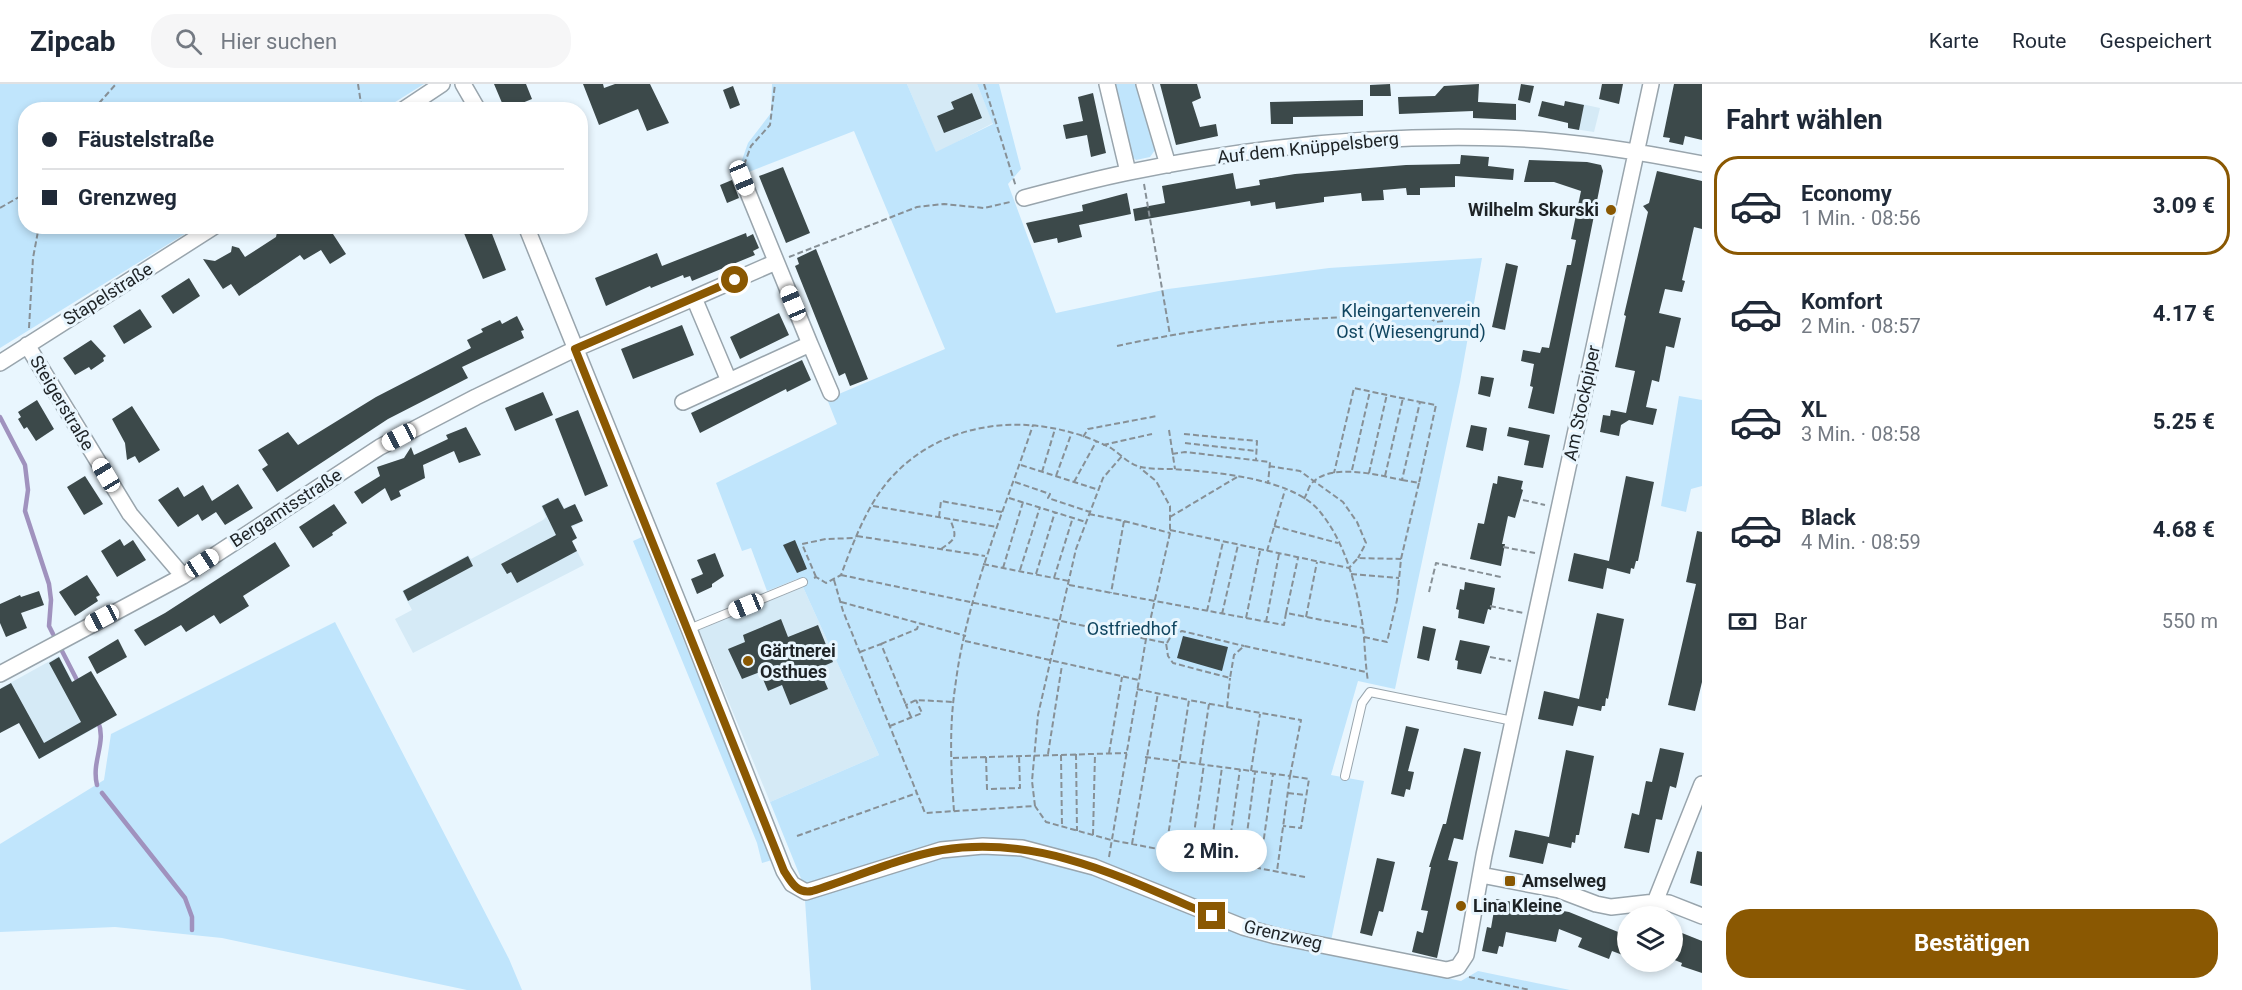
<!DOCTYPE html>
<html lang="de">
<head>
<meta charset="utf-8">
<style>
  :root { --surface:#fff; --page:#f6f6f7; --text:#1f2937; --muted:#747a83; --line:#e0e1e3; --accent:#8a5802 }
  body { margin:0; font-family:Roboto,sans-serif; background:var(--page); color:var(--text); height:100vh; display:flex; flex-direction:column; font-size:22px; white-space:nowrap }
  * { box-sizing:border-box; margin:0 }
  p { font-size:20px; color:var(--muted) }
  .icon { flex:none; width:33px; height:33px; fill:none; stroke:currentColor; stroke-width:2; stroke-linecap:round; stroke-linejoin:round }
  .map { position:relative; flex:1; overflow:hidden }
  .sheet { display:flex; flex-direction:column; background:var(--surface); width:540px }
  .sheet>* { flex:none }
  .hud { position:absolute; left:18px; top:18px; width:570px; height:132px; border-radius:24px; box-shadow:0 3px 9px #0003; display:grid; align-content:center; height:132px; padding:0 24px; background:var(--surface) }
  .fabs { position:absolute; left:1617px; top:822px; display:grid; gap:12px }
  .fabs a { display:grid; place-items:center; width:66px; height:66px; border-radius:50%; background:var(--surface); box-shadow:0 3px 9px #0003; font-size:30px }
  .end { position:absolute; width:27px; height:27px; margin:-14px; border:8px solid #8a5802; background:#fff; box-shadow:0 0 0 3px #fff }
  .from { border-radius:50% }
  .bubble { position:absolute; height:42px; border-radius:21px; background:var(--surface); box-shadow:0 3px 9px #0003; font-size:20px; font-weight:700; line-height:42px; text-align:center }
  .car { position:absolute; width:18px; height:36px; margin:-18px -9px; border-radius:8px; box-shadow:0 0 4px 2px #0007; background:linear-gradient(#fff 24%,#345 0 40%,#fff 0 76%,#345 0 86%,#fff 0) }
  .hud b { display:flex; align-items:center; gap:21px; height:57px; font-size:22px }
  .hud b+b { border-top:2px solid var(--line) }
  .hud i { width:15px; height:15px; background:var(--text) }
  ul { padding:0; list-style:none }
  li { display:flex; align-items:center; gap:18px; height:99px; margin:0 12px 9px; padding:0 12px; border:3px solid transparent; border-radius:24px }
  li div { flex:1 }
  li b { display:block; font-size:22px }
  li em { font-style:normal; font-weight:700 }
  li.on { border-color:var(--accent) }
  li>.icon { width:54px; height:54px; stroke-width:1.5 }
  h2 { padding:0 24px; font-size:27px; line-height:72px }
  .pay { display:flex; align-items:center; gap:15px; height:66px; padding:0 24px; font-size:22px }
  .pay p { margin-inline-start:auto }
  .cta { display:flex; gap:12px; margin-top:auto; padding:12px 24px }
  .cta a { flex:1; height:69px; border-radius:24px; background:var(--accent); color:#fff; font-size:24px; font-weight:700; line-height:69px; text-align:center }
  header { display:flex; align-items:center; gap:36px; box-sizing:border-box; height:84px; padding:0 30px; background:var(--surface); border-bottom:2px solid var(--line) }
  header strong { font-size:28px }
  nav { display:flex; gap:33px; margin-inline-start:auto; font-size:21px }
  .search { width:420px; height:54px; background:var(--page); display:flex; align-items:center; gap:15px; box-sizing:border-box; padding:0 21px; border-radius:24px; color:var(--muted); font-size:22px }
  main { display:flex; flex:1; min-height:0 }
  .map>svg:first-child { display:block }
  .built { fill:#d5eaf6 }
  .green { fill:#c0e5fc }
  .lines { fill:none; stroke-linecap:round; stroke-linejoin:round }
  .stream { stroke:#a092be; stroke-width:4.5 }
  .building { fill:#3c494a }
  .service-casing { stroke:#99a5ad; stroke-width:10 }
  .minor-casing { stroke:#99a5ad; stroke-width:18 }
  .path { stroke:#879096; stroke-width:2; stroke-dasharray:6 3; stroke-linecap:butt }
  .service { stroke:#fff; stroke-width:8 }
  .minor { stroke:#fff; stroke-width:15 }
  .route { stroke:#8a5802; stroke-width:8 }
  .poi-dot { fill:#8a5802; stroke:#e9f6fe; stroke-width:2 }
  .labels { text-anchor:middle; stroke-width:6; stroke-linejoin:round; paint-order:stroke }
  .street-label { font-size:18px; fill:#1e2326; stroke:#e9f6fe }
  .poi-label { font-size:18px; font-weight:bold; fill:#1e2326; stroke:#e9f6fe; text-anchor:start }
  .park-label { font-size:18px; fill:#114660; stroke:#e9f6fe }
</style>
</head>
<body>
<header>
<strong>Zipcab</strong>
<div class="search"><svg class="icon" aria-label="search" viewBox="0 0 24 24"><circle cx="10" cy="10" r="6"/><path d="M15 15l6 6"/></svg>Hier suchen</div>
<nav><a>Karte</a><a>Route</a><a>Gespeichert</a></nav>
</header>
<main>
<div class="map">
<svg width="1702" height="906" viewBox="0 0 1702 906">
  <rect width="100%" height="100%" fill="#e9f6fe"/>
  <path class="built" d="M907 0H977L993 39 936 69Z
    M1572 18 1600 24 1594 48 1568 44Z
    M559 413 564 424 575 420 583 437 572 443 577 454 572 457 584 481 413 569 395 535 412 526 402 507 468 471 471 475 543 436 546 433 541 422Z
    M803 503 879 671 770 718 699 546Z
    M59 572 97 643 39 675 1 604Z"/>
  <path class="green" d="M0 0H424L384 25 26 26V142L196 143 0 264Z
    M772 0H907L936 68 993 40 977 0H999L1021 85 1008 100 1056 229 1168 205 1329 184 1482 174 1460 298 1395 605 1358 597 1331 691 1364 697 1331 857 1243 837 1092 774 1002 757 810 801 802 797 770 718 879 671 803 503 797 495 767 507 751 464 742 467 716 399 837 340 827 315 945 265 854 47 736 93 748 59 771 29Z
    M1114 0H1138L1155 59V66L1150 73 1136 76 1130 71Z
    M1679 312 1702 316V402L1691 405 1686 428 1661 422Z
    M642 453 772 776 762 779 757 759 633 457Z
    M335 538 509 875 522 906H467L222 854 115 843 0 848V760L104 696 111 650Z
    M963 769 1022 770 1079 785 1125 804 1341 872 1461 897 1478 887 1570 906H811L805 816 917 778Z"/>
  <g class="lines">
    <path class="stream" d="M0 333 25 381 28 406 25 427 49 500 51 516 49 542 53 550
      M62 567 79 600
      M97 701C91 677 107 659 98 637
      M102 709 185 814 192 833V846"/>
  </g>
  <path class="building" d="M494 0H526L532 15 505 26Z
    M583 0H603L604 4 615 0H650L669 39 647 47 638 25 599 41Z
    M1160 0H1197L1201 14 1192 18 1200 43 1216 40 1218 52 1176 61Z
    M1390 0 1391 12H1370V1Z
    M1479 0 1478 18 1516 20V36L1473 34V27L1399 30 1398 13 1435 12 1444 2Z
    M1521 0 1534 2 1530 19 1518 16Z
    M1602 0H1623L1619 20 1599 15Z
    M1674 0H1702V56L1685 52 1683 61 1669 58 1670 54 1663 53Z
    M733 2 740 21 730 25 723 6Z
    M972 9 982 34 944 49 937 32 954 25 951 18Z
    M1093 9 1106 69 1091 73 1087 51 1066 55 1063 41 1083 37 1078 13Z
    M1363 16V32L1293 33V40H1271L1270 18Z
    M1542 17 1564 22 1565 17 1584 21 1579 46 1568 44V39L1538 32Z
    M1461 71 1489 73 1488 82 1514 85 1513 96 1455 92V103L1420 104V111H1407L1406 104 1383 106 1384 116 1362 117 1361 109 1324 113V118L1276 125 1275 118 1251 122 1250 117 1135 137 1133 125 1165 119 1162 102 1233 89 1236 105 1260 101 1259 96 1295 90 1406 81 1460 80Z
    M1529 76 1587 78 1601 81 1603 87 1554 330 1528 324 1533 303 1530 302 1534 280 1521 277 1523 266 1540 269 1542 263 1549 264 1567 181H1571L1576 156 1571 155 1581 107 1554 98H1524Z
    M783 83 810 149 786 159 759 92Z
    M1657 87 1702 97V145L1694 143 1682 196 1685 197 1682 208 1665 205 1659 229 1681 234 1674 264 1666 262 1659 298 1652 296 1646 323 1657 325 1653 341 1629 336 1621 341 1619 352 1600 348 1603 331 1610 332 1611 326 1626 329 1635 287 1615 283 1626 232 1624 231 1648 128 1643 122 1649 119Z
    M732 96 739 114 727 119 720 101Z
    M1127 109 1131 130 1079 141 1082 153 1058 159 1057 154 1034 159 1026 139 1083 127 1082 121Z
    M293 142H345L333 150 346 170 330 180 321 166 304 176 300 171 239 212 231 200 223 205 203 175 215 177 231 168 232 162 239 164 245 173 276 153 277 148 282 149Z
    M461 142H489L506 186 483 195Z
    M746 149 747 153 753 150 759 164 753 167 755 171 692 197 690 192 684 194 683 191 651 204 650 202 606 222 595 194 657 169 662 182Z
    M816 165 868 295 850 302 845 289 839 292 795 182 799 180 797 174Z
    M1506 179 1518 182 1505 246 1492 243Z
    M189 194 200 212 173 230 161 212Z
    M140 225 152 243 124 260 113 242Z
    M779 229 789 251 740 275 730 253Z
    M517 232 524 246 521 247 524 254 462 283 468 294 388 335 277 408 270 397 262 385 268 381 258 366 288 348 298 361 376 313 471 264 467 256 483 248 481 245 500 236 502 240Z
    M682 241 694 271 633 295 621 265Z
    M91 256 106 272 103 274 104 277 91 286 89 283 75 291 63 274Z
    M802 276 811 296 787 308 786 305 700 349 691 329Z
    M1481 292 1494 294 1490 313 1478 310Z
    M543 308 553 331 515 347 505 324Z
    M37 316 54 345 36 357 27 343 24 345 18 335 21 333 18 328Z
    M132 322 160 366 139 379 135 372 127 376 125 359 112 335Z
    M578 326 608 402 585 412 555 335Z
    M1471 341 1487 344 1483 367 1466 363Z
    M466 343 481 371 459 379 454 367 423 381 425 394 399 407 401 412 391 417 385 404 362 420 354 408 380 392 377 383 404 374 411 363 414 371 448 355 446 351Z
    M1509 343 1550 351 1543 384 1524 381 1529 357 1507 352Z
    M85 392 103 420 84 431 67 403Z
    M1498 392 1523 397 1521 405 1523 406 1515 434 1508 432 1502 460H1505L1501 482 1470 475 1478 439 1484 440 1493 399 1497 400Z
    M1626 392 1654 398 1638 477H1636L1634 485 1631 484 1630 490 1607 484 1603 505 1568 497 1574 469 1609 477Z
    M238 400 253 424 225 441 216 428 202 437 198 430 178 443 158 416 178 403 184 413 203 401 212 417Z
    M558 414 564 425 575 420 583 437 571 442 577 454 572 457 577 467 517 499 511 488 507 490 501 480 556 451 542 422Z
    M334 420 347 439 332 449 333 451 313 464 299 443Z
    M1697 447 1702 448V598L1695 627 1668 621 1696 500 1686 498Z
    M120 455 124 462 133 456 146 476 117 493 101 467Z
    M795 456 807 485 797 489 783 461Z
    M275 458 290 482 243 512 249 522 220 540 214 531 186 548 181 541 145 562 134 546 165 529Z
    M715 469 724 492 712 500V503L697 510 691 495 703 490 697 476Z
    M468 472 473 482 408 517 403 507Z
    M87 491 100 511 96 513 98 517 75 532 59 508Z
    M1465 498 1495 504 1491 526 1488 525 1484 540 1458 534 1459 526 1456 525 1460 505 1464 506Z
    M39 507 44 521 21 529 27 544 6 553 0 539V520L20 511 21 513Z
    M1597 529 1624 535 1608 615 1606 614 1605 622H1602L1601 627 1578 622 1573 642 1538 635 1544 607 1579 615Z
    M781 535 788 553 818 541 833 578 819 584 828 605 790 621 782 601 768 607 760 588 742 595 728 565 745 558 743 551Z
    M1423 542 1436 545 1429 577 1417 574Z
    M1183 552 1228 563 1222 587 1177 574Z
    M118 555 127 573 97 590 88 573Z
    M1460 556 1490 562 1481 590 1457 585 1458 577 1455 576Z
    M59 573 72 598 91 587 117 631 39 675 19 639 0 649V605L11 599 44 659 81 638 49 579Z
    M1406 642 1419 645 1408 687 1414 688 1410 706 1406 705 1404 713 1391 710Z
    M1464 664 1481 668 1463 756 1454 754 1448 776 1458 778 1437 874 1412 868 1417 847 1423 849 1428 827 1421 826 1431 783H1429L1443 740H1446Z
    M1660 664 1684 669 1676 704 1670 702 1662 736 1656 735 1649 769 1624 764 1632 729 1639 731 1646 697 1652 698Z
    M1566 666 1594 672 1579 751H1576L1575 759 1572 758 1571 764 1548 759 1543 780 1509 773 1515 746 1549 753Z
    M1697 767 1702 768V802L1690 799Z
    M1377 774 1395 778 1383 828 1379 827 1372 852 1360 849Z
    M1496 815 1569 828 1628 852V873L1612 867 1609 875 1578 863 1582 854 1559 845 1556 858 1506 848 1503 863 1499 862 1497 870 1482 867 1487 843 1491 844Z
    M1672 845 1702 857V889L1681 882 1682 879 1672 875Z"/>
  <g class="lines">
    <g class="service-casing">
      <path id="service" d="M689 545 803 498
        M1345 692 1362 619 1370 608 1513 637"/>
    </g>
    <g class="minor-casing">
      <path id="minor" d="M463 0 478 26
        M1107 0 1128 88
        M1144 0 1168 81
        M403 26 442 0
        M1024 114C1059 105 1094 95 1130 88 1252 63 1379 50 1504 54 1571 56 1637 67 1702 80
        M526 142 689 545 784 787 792 800 806 808 941 766 983 762 1022 764 1094 783 1243 843 1276 852 1447 886 1458 883 1466 871 1484 771 1651 0
        M694 214 776 178
        M810 260 831 309
        M27 261 130 430 183 492
        M0 279 215 142
        M683 318 729 297
        M0 590 183 492 380 363 476 313 575 265 694 214 729 297 810 260 742 94
        M1481 791 1559 806 1596 820 1611 823 1655 818 1669 819 1702 832
        M1655 818 1702 700"/>
    </g>
    <path class="path" d="M358 0 362 26
      M984 0 1016 103
      M93 26 116 0
      M744 81 751 62 770 41 775 0
      M1144 100 1170 251
      M0 124 26 109
      M789 173 917 123 944 120 984 124 1010 118
      M29 244 33 174 39 142
      M1117 262C1223 239 1319 231 1427 232L1436 238 1444 237
      M1169 346 1175 385
      M1184 350 1257 357 1256 376
      M1083 353 1088 345 1157 332
      M1185 359 1256 367
      M1103 361 1152 350
      M1172 370 1185 368 1270 378 1268 400
      M1021 381 1099 406
      M1269 382 1300 387 1343 418 1357 438 1366 459 1358 474
      M1352 386 1370 307
      M1042 388 1055 345
      M1369 389 1387 310
      M1056 392 1072 348
      M1385 392 1403 314
      M1402 396 1419 399 1436 321 1420 318
      M1015 398 1050 410 1048 414 1090 428
      M1074 398 1096 358
      M1009 414 1086 438
      M1304 415C1307 410 1309 401 1313 398 1333 379 1378 391 1402 396L1420 318 1354 304 1334 389
      M1523 416 1545 421
      M873 422 997 443
      M1089 430 1124 437 1111 509
      M939 433 941 417 1002 428
      M1170 433 1237 393
      M1124 437 1170 449
      M1274 442 1338 459
      M1170 446 1349 484 1358 474 1401 475
      M857 452 985 472
      M1503 463 1535 469
      M941 465C957 454 957 453 950 435
      M1267 467 1285 406
      M983 480 1069 497
      M1003 484 1023 418
      M1020 486 1040 423
      M1036 490 1055 428
      M1351 490 1399 494
      M841 491 1166 559 1168 572 1173 579 1230 594 1234 571 1244 562 1366 588
      M816 493 802 460 826 455 856 454
      M814 494 816 493 826 499 841 491C853 459 867 421 890 395 936 343 1009 330 1073 349 1085 352 1099 358 1111 364 1120 370 1130 381 1141 383 1151 385 1162 385 1173 385 1214 388 1295 394 1321 429 1346 460 1357 504 1363 543 1365 561 1365 579 1368 597
      M1054 494 1073 433
      M834 496 843 527 925 729 1035 722 1046 738 1111 756 1305 793
      M1069 501 1284 541 1286 529 1363 544
      M1429 508 1436 479 1501 493
      M841 518 966 552
      M1490 522 1523 529
      M1207 527 1223 458
      M1286 529 1298 474
      M1222 530 1238 461
      M1306 533 1317 478
      M1246 534 1260 467
      M1266 538 1279 470
      M1364 553 1387 558 1397 516 1401 475 1419 399
      M965 557 1139 596
      M1167 559 1171 552 1182 547 1244 562
      M881 560 917 545 919 539
      M860 568 881 560 906 621
      M1490 573 1511 577
      M1137 605 1189 616
      M1227 623 1301 636 1290 692 1309 695 1301 744 1283 742
      M911 633 906 621 916 616 954 618
      M890 642 922 629 916 616
      M1109 669 1122 593
      M1048 670 1062 581
      M1076 670 1077 747
      M1061 671 1062 743
      M986 673 987 705 1020 704 1019 671
      M1145 673 1290 692 1277 787
      M953 674 1127 669
      M1200 679 1209 620
      M1251 687 1260 630
      M1288 709 1306 711
      M1035 722 1032 697 1038 631 1076 465 1103 394 1122 372
      M954 727C951 687 949 644 955 604 966 513 1004 428 1033 341
      M1093 751 1095 670
      M797 752 917 709
      M1132 760 1158 609
      M1166 765 1189 616 1227 623 1230 594
      M1191 770 1204 680
      M1210 772 1222 683
      M1109 773 1146 555 1170 449V422L1156 397 1140 384
      M1227 777 1240 685
      M1243 780 1255 688
      M1260 782 1273 690
      M1469 893 1530 906"/>
    <use href="#service" class="service"/>
    <use href="#minor" class="minor"/>
  </g>
  <g class="lines">
    <path class="route" d="M735 196 575 265 784 787C791 798 797 810 812 807 854 794 898 774 942 766 1039 750 1126 795 1212 832"/>
  </g>
  <g class="poi-dot">
    <circle cx="1611" cy="126" r="6"/>
    <circle cx="748" cy="577" r="6"/>
    <rect x="1504" y="791" width="12" height="12" rx="3"/>
    <circle cx="1461" cy="822" r="6"/>
  </g>
  <g class="labels">
    <g class="street-label">
      <text transform="translate(1308 64) rotate(-6)" y="6">Auf dem Knüppelsberg</text>
      <text transform="translate(108 210) rotate(-32)" y="6">Stapelstraße</text>
      <text transform="translate(62 319) rotate(59)" y="6">Steigerstraße</text>
      <text transform="translate(1582 319) rotate(-78)" y="6">Am Stockpiper</text>
      <text transform="translate(286 424) rotate(-33)" y="6">Bergamtsstraße</text>
      <text transform="translate(1283 851) rotate(13)" y="6">Grenzweg</text>
    </g>
    <g class="poi-label">
      <text x="1599" y="132" text-anchor="end">Wilhelm Skurski</text>
      <text x="760" y="573">Gärtnerei<tspan x="760" dy="21">Osthues</tspan></text>
      <text x="1522" y="803">Amselweg</text>
      <text x="1473" y="828">Lina Kleine</text>
    </g>
    <g class="park-label">
      <text x="1411" y="233">Kleingartenverein<tspan x="1411" dy="21">Ost (Wiesengrund)</tspan></text>
      <text x="1132" y="551">Ostfriedhof</text>
    </g>
  </g>
</svg>
<div class="fabs">
<a><svg class="icon" aria-label="layers" viewBox="0 0 24 24"><path d="M12 4l9 5-9 5-9-5zM3 14l9 5 9-5"/></svg></a>
</div>
<i class="end from" style="left:735px;top:196px"></i>
<i class="end" style="left:1212px;top:832px"></i>
<div class="bubble" style="left:1156px;top:746px;width:111px">2 Min.</div>
<i class="car" style="left:742px;top:94px;rotate:158deg"></i>
<i class="car" style="left:793px;top:219px;rotate:337deg"></i>
<i class="car" style="left:399px;top:353px;rotate:242deg"></i>
<i class="car" style="left:106px;top:391px;rotate:329deg"></i>
<i class="car" style="left:202px;top:479px;rotate:57deg"></i>
<i class="car" style="left:746px;top:522px;rotate:248deg"></i>
<i class="car" style="left:102px;top:534px;rotate:242deg"></i>
<div class="hud">
<b><i class="from"></i>Fäustelstraße</b>
<b><i></i>Grenzweg</b>
</div>
</div>
<section class="sheet">
<h2>Fahrt wählen</h2>
<ul>
<li class="on"><svg class="icon" aria-label="car" viewBox="0 0 24 24"><path d="M5 17H2v-5l4-1 3-4h7l3 4 3 1v5h-3M9 17h6M6 11h13"/><circle cx="7" cy="17" r="2"/><circle cx="17" cy="17" r="2"/></svg><div><b>Economy</b><p>1 Min. · 08:56</p></div><em>3.09 €</em></li>
<li><svg class="icon" aria-label="car" viewBox="0 0 24 24"><path d="M5 17H2v-5l4-1 3-4h7l3 4 3 1v5h-3M9 17h6M6 11h13"/><circle cx="7" cy="17" r="2"/><circle cx="17" cy="17" r="2"/></svg><div><b>Komfort</b><p>2 Min. · 08:57</p></div><em>4.17 €</em></li>
<li><svg class="icon" aria-label="car" viewBox="0 0 24 24"><path d="M5 17H2v-5l4-1 3-4h7l3 4 3 1v5h-3M9 17h6M6 11h13"/><circle cx="7" cy="17" r="2"/><circle cx="17" cy="17" r="2"/></svg><div><b>XL</b><p>3 Min. · 08:58</p></div><em>5.25 €</em></li>
<li><svg class="icon" aria-label="car" viewBox="0 0 24 24"><path d="M5 17H2v-5l4-1 3-4h7l3 4 3 1v5h-3M9 17h6M6 11h13"/><circle cx="7" cy="17" r="2"/><circle cx="17" cy="17" r="2"/></svg><div><b>Black</b><p>4 Min. · 08:59</p></div><em>4.68 €</em></li>
</ul>
<div class="pay"><svg class="icon" aria-label="cash" viewBox="0 0 24 24"><path d="M3 7h18v10H3z"/><circle cx="12" cy="12" r="2"/></svg>Bar<p>550 m</p></div>
<div class="cta"><a>Bestätigen</a></div>
</section>
</main>
</body>
</html>
